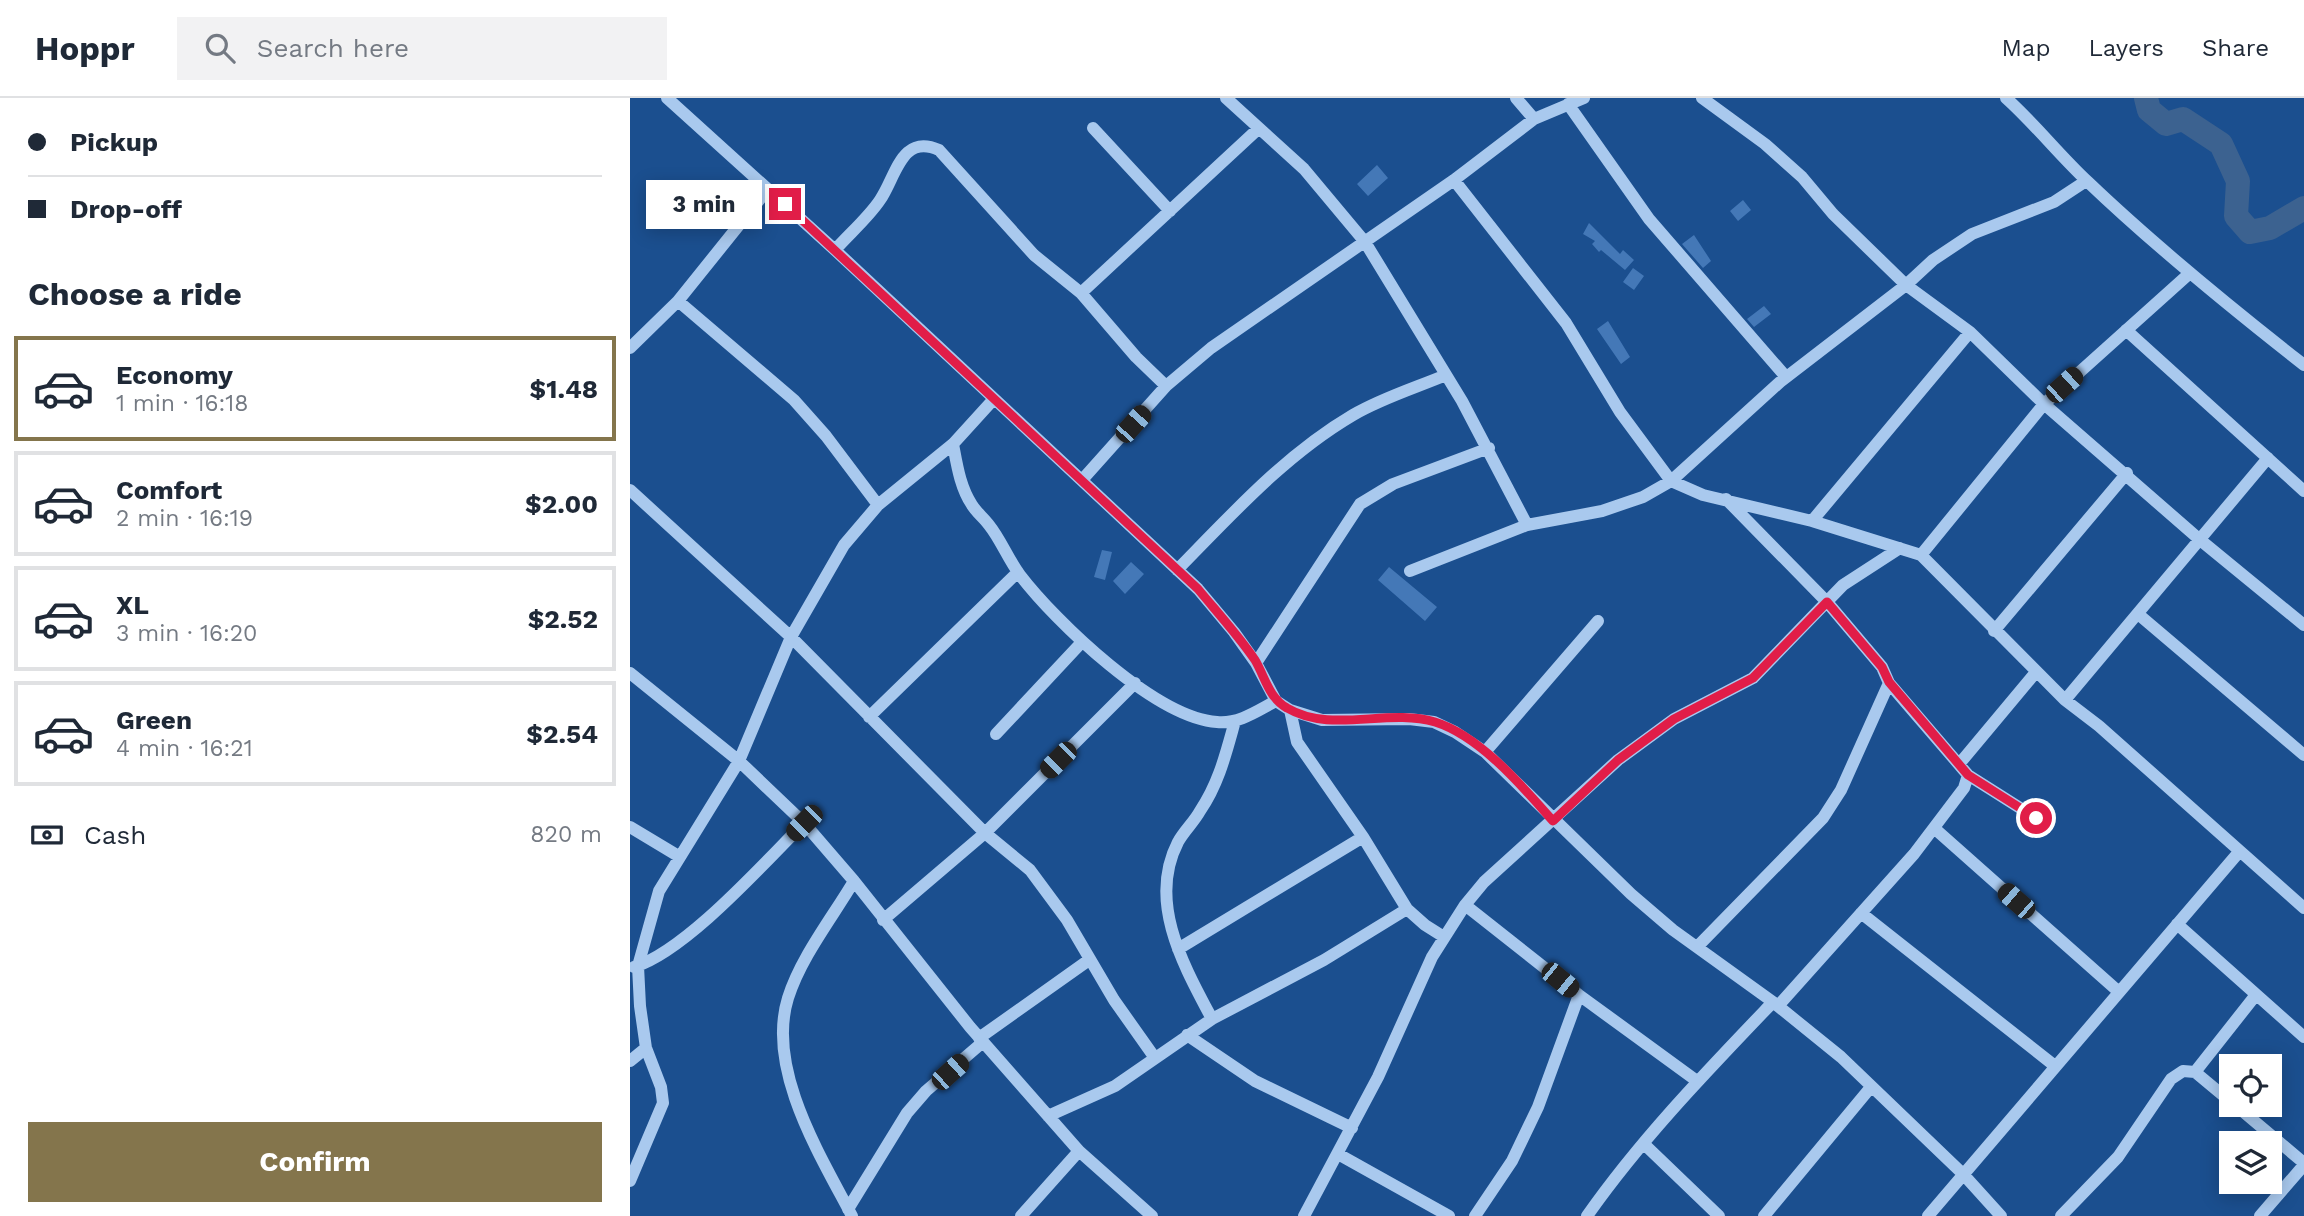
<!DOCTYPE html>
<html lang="en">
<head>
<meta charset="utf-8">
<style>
  :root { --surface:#fff; --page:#f2f2f3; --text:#1f2937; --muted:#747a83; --line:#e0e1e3; --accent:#84754c }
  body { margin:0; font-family:"Work Sans",sans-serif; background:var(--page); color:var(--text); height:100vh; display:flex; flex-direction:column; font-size:26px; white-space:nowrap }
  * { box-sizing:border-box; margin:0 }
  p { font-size:23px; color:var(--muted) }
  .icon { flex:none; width:38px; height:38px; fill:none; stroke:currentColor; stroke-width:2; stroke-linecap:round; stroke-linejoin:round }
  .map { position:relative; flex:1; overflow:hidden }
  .sheet { display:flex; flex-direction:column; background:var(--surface); width:630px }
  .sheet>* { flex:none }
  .banner { display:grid; align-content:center; height:154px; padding:0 28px; background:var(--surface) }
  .controls { position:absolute; left:1589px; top:956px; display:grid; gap:14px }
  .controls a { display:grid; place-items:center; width:63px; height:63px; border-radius:0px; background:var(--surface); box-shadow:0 4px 18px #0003; font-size:35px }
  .end { position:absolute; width:32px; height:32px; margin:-16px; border:9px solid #e11d48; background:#fff; box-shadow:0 0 0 4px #fff }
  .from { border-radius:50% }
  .bubble { position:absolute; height:49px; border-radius:0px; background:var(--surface); box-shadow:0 4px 18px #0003; font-size:23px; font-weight:700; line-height:49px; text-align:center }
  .car { position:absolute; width:21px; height:42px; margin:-21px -10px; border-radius:9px; box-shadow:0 0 5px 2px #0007; background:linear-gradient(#222 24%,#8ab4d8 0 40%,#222 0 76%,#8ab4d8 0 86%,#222 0) }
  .banner b { display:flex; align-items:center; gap:24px; height:66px; font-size:26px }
  .banner b+b { border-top:2px solid var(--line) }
  .banner i { width:18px; height:18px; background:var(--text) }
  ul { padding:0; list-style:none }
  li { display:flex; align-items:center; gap:21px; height:105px; margin:0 14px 10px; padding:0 14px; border:4px solid var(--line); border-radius:0px }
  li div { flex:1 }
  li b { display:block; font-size:26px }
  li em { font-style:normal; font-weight:700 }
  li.active { border-color:var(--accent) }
  li>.icon { width:63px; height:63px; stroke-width:1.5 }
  h2 { padding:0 28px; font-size:32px; line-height:84px }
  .pay { display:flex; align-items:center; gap:18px; height:77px; padding:0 28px; font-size:26px }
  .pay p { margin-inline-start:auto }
  .action { display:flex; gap:14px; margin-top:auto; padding:14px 28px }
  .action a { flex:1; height:80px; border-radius:0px; background:var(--accent); color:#fff; font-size:28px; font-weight:700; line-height:80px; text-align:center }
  header { display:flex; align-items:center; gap:42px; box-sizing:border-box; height:98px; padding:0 35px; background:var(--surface); border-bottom:2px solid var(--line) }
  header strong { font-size:33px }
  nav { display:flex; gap:38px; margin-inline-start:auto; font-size:24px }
  .search { width:490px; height:63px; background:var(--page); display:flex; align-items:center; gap:18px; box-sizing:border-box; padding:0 24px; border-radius:0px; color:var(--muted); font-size:26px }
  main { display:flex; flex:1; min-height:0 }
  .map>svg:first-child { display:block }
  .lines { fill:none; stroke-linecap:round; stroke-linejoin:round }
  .river { stroke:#3c6290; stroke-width:24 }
  .building { fill:#4478b7 }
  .minor { stroke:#a9c9ee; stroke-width:12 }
  .route { stroke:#e11d48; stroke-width:9 }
</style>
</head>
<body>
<header>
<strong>Hoppr</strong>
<div class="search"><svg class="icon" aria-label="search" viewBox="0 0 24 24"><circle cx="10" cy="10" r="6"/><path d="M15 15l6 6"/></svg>Search here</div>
<nav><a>Map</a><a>Layers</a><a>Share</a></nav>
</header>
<main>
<section class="sheet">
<div class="banner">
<b><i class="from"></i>Pickup</b>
<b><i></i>Drop-off</b>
</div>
<h2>Choose a ride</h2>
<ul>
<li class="active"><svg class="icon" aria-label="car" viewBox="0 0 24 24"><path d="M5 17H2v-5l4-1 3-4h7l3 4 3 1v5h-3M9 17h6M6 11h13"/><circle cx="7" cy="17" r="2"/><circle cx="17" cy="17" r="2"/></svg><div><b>Economy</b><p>1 min · 16:18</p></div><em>$1.48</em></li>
<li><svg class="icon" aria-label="car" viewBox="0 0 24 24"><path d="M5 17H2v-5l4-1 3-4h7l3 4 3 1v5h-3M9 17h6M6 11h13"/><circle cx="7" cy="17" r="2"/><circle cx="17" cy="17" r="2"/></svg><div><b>Comfort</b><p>2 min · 16:19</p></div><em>$2.00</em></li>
<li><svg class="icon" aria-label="car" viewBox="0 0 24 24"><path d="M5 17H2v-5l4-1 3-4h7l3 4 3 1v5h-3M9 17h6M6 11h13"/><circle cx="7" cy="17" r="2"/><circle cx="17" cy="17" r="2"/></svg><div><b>XL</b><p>3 min · 16:20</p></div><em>$2.52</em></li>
<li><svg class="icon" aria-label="car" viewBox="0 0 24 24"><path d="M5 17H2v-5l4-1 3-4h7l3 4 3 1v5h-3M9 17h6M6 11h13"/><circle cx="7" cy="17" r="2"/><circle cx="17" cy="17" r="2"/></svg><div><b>Green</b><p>4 min · 16:21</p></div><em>$2.54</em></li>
</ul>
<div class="pay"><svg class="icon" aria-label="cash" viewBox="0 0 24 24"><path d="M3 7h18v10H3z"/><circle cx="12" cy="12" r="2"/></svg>Cash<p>820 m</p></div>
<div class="action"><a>Confirm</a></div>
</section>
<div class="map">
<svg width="1674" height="1118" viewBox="0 0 1674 1118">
  <rect width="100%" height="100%" fill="#1b4f8f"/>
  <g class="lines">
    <path class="river" d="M1516 0 1519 12 1536 26 1553 21 1591 46 1608 83 1606 118 1620 134 1640 130 1674 110"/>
  </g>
  <path class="building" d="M747 67 758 80 738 98 727 86Z
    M1113 102 1121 112 1108 123 1100 113Z
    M959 125 990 156 993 152 1004 162 995 172 971 152 969 154 962 146 965 143 953 136Z
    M1064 137 1081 163 1073 170 1052 146Z
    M1003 170 1014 178 1004 192 993 184Z
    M1134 208 1141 216 1124 229 1117 221Z
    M978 223 1000 259 991 266 967 231Z
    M472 452 482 454 475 482 464 479Z
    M501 464 514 476 495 496 483 483Z
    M759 469 807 509 795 523 748 482Z"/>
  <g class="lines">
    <path class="minor" d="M37 0 205 152 568 491 604 534 626 565 646 603 660 612 692 622 779 621 804 624 825 634 855 654 1001 796 1043 832 1143 904 1211 959 1333 1076 1371 1118
      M596 0 674 71 735 144 832 303 897 427
      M886 0 904 21
      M1072 0 1135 46 1172 79 1203 116 1276 187 1340 234 1414 306 1569 441 1674 527
      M1376 0C1405 26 1429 57 1458 84 1526 149 1600 209 1674 267
      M938 6 1019 121 1156 279
      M463 30 540 113
      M824 82 936 225 990 314 1041 383 1073 397 1182 423 1291 457 1435 602 1469 628 1674 810
      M205 152C219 136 238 120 250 102 266 79 271 35 309 52L404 157 451 195 506 259 536 288
      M451 195 628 31
      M48 203 164 302 196 338 248 407
      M1496 232 1674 393
      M0 250 48 203 138 91
      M323 346C327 367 330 389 342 407 346 414 354 420 359 427 371 442 378 461 390 477 426 524 526 620 587 624 609 626 627 613 646 603
      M452 382 536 288 581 250 824 82 904 21 954 0
      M0 392 161 539 355 735 400 772 437 822 484 902 525 960
      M1096 401 1197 504 1252 569 1259 585 1338 677 1406 720
      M1182 423 1340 234
      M1291 457 1414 306 1560 175
      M547 472C602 416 655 357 723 317 752 300 785 290 816 277
      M780 473 897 427 972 413 1013 399 1041 383 1150 284 1276 187 1303 162 1342 136 1424 104 1456 83
      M1508 516 1674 657
      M1364 533 1497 375
      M626 565 730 406 763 386 859 350
      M0 575 109 663 174 725 224 783 340 929 449 1053 522 1118
      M1435 602 1638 360
      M660 612 667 644 733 739 777 811 795 827 814 839
      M239 619 388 474
      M366 636 452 544
      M855 654 968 523
      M1330 665 1406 574
      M0 729 50 759
      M1304 730 1489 894
      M835 807 949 897 1067 983
      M1231 815 1425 968
      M253 822 355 735 505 585
      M1547 826 1674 939
      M1067 849 1193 720 1211 692 1259 585
      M548 851 733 739
      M4 869C56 853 134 765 174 725
      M1148 908 1284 756 1334 690 1338 677
      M582 921C554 868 517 804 548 744 554 733 564 724 570 713 589 685 596 655 605 623
      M557 937 625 983 722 1030
      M349 940 459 862
      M0 963 16 950
      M1565 974 1625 898
      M1604 1006 1674 1065
      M418 1018 485 988 582 921 694 862 777 811
      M1014 1046 1089 1118
      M708 1056 819 1118
      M0 1083 33 1005 31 989 16 950 10 908 8 868 29 793 109 663 161 539 214 447 248 407 323 346 363 302
      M218 1111 277 1015 296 993 353 944
      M222 1118C190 1057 136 971 158 900 171 859 202 820 224 783
      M391 1118 449 1053
      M674 1118 748 979 802 859 835 807 854 784 988 662 1044 621 1123 580 1213 487 1270 450
      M845 1118 882 1063 908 1009 949 897
      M957 1118C1011 1041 1078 972 1143 904
      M1134 1118 1241 989
      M1298 1118 1609 754
      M1431 1118 1488 1059 1541 981 1553 973 1565 974 1601 1004
      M1630 1118 1674 1067"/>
  </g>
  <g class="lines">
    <path class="route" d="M155 106 568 491C587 514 608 537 625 562 635 579 639 600 657 610 701 636 757 610 805 624 850 638 893 689 923 723L988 662 1044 621 1123 580 1197 504 1252 569 1259 584 1338 677 1406 720"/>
  </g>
</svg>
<div class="controls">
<a><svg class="icon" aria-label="locate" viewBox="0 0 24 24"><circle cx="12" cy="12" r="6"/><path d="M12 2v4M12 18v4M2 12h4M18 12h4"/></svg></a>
<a><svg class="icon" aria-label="layers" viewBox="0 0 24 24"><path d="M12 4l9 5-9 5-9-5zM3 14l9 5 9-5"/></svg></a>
</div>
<i class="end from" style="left:1406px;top:720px"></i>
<i class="end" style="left:155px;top:106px"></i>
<div class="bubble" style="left:16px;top:82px;width:116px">3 min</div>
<i class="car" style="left:1434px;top:287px;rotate:48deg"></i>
<i class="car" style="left:503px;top:326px;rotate:42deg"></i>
<i class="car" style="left:428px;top:662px;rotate:225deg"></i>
<i class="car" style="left:174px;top:725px;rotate:225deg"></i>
<i class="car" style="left:1386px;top:803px;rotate:311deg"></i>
<i class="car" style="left:930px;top:882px;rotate:129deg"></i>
<i class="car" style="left:320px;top:974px;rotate:48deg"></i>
</div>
</main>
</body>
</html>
